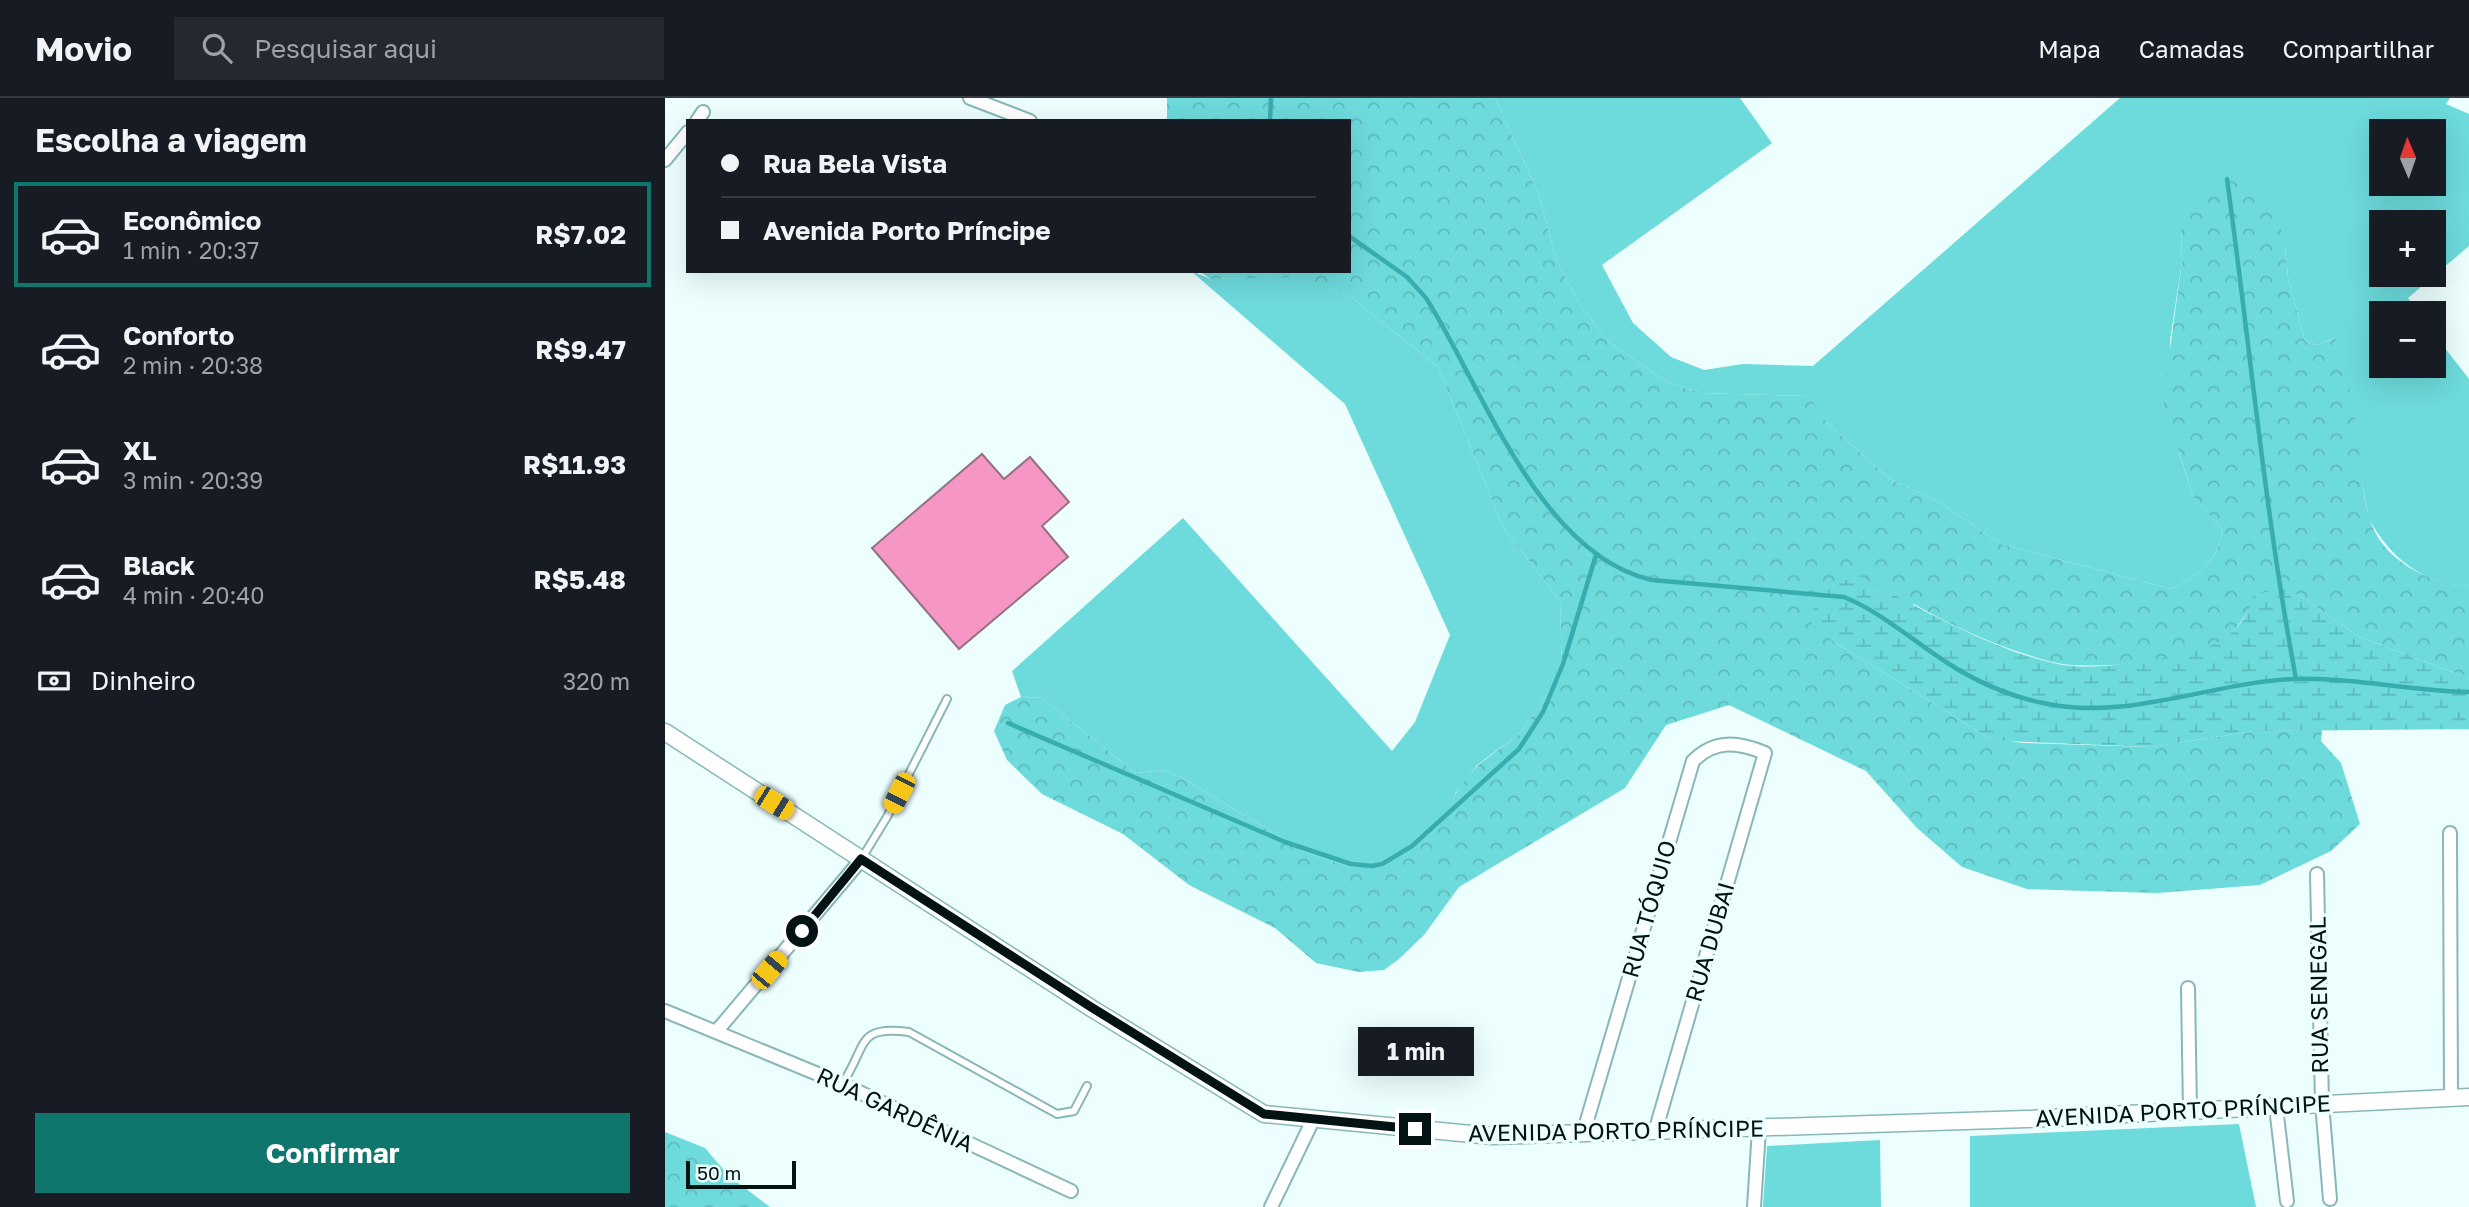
<!DOCTYPE html>
<html lang="pt">
<head>
<meta charset="utf-8">
<style>
  :root { --surface:#171b24; --page:#242831; --text:#f1f3f6; --muted:#9ea1a6; --line:#363941; --accent:#0f766e }
  body { margin:0; font-family:"Golos Text",sans-serif; background:var(--page); color:var(--text); height:100vh; display:flex; flex-direction:column; font-size:26px; white-space:nowrap }
  * { box-sizing:border-box; margin:0 }
  p { font-size:23px; color:var(--muted) }
  .icon { flex:none; width:38px; height:38px; fill:none; stroke:currentColor; stroke-width:2; stroke-linecap:round; stroke-linejoin:round }
  .map { position:relative; flex:1; overflow:hidden }
  .panel { display:flex; flex-direction:column; background:var(--surface); width:665px }
  .panel>* { flex:none }
  .banner { position:absolute; left:21px; top:21px; width:665px; height:154px; border-radius:0px; box-shadow:0 7px 28px #0002; display:grid; align-content:center; height:154px; padding:0 35px; background:var(--surface) }
  .needle { width:46px; rotate:358deg }
  .tools { position:absolute; left:1704px; top:21px; display:grid; gap:14px }
  .tools a { display:grid; place-items:center; width:77px; height:77px; border-radius:0px; background:var(--surface); box-shadow:0 7px 28px #0002; font-size:35px }
  .scale { position:absolute; left:21px; bottom:18px; width:110px; box-sizing:border-box; padding-left:7px; border:4px solid #031314; border-top:0; font-size:19px; line-height:24px; white-space:nowrap; color:#031314; -webkit-text-stroke:5px #ecfefe; paint-order:stroke }
  .end { position:absolute; width:32px; height:32px; margin:-16px; border:9px solid #031314; background:#fff; box-shadow:0 0 0 4px #fff }
  .from { border-radius:50% }
  .bubble { position:absolute; height:49px; border-radius:0px; background:var(--surface); box-shadow:0 7px 28px #0002; font-size:23px; font-weight:700; line-height:49px; text-align:center }
  .car { position:absolute; width:21px; height:42px; margin:-21px -10px; border-radius:9px; box-shadow:0 0 5px 2px #0007; background:linear-gradient(#f5c518 24%,#345 0 40%,#f5c518 0 76%,#345 0 86%,#f5c518 0) }
  .banner b { display:flex; align-items:center; gap:24px; height:66px; font-size:26px }
  .banner b+b { border-top:2px solid var(--line) }
  .banner i { width:18px; height:18px; background:var(--text) }
  ul { padding:0; list-style:none }
  li { display:flex; align-items:center; gap:21px; height:105px; margin:0 14px 10px; padding:0 21px; border:4px solid transparent; border-radius:0px }
  li div { flex:1 }
  li b { display:block; font-size:26px }
  li em { font-style:normal; font-weight:700 }
  li.current { border-color:var(--accent) }
  li>.icon { width:63px; height:63px; stroke-width:1.5 }
  h2 { padding:0 35px; font-size:32px; line-height:84px }
  .pay { display:flex; align-items:center; gap:18px; height:77px; padding:0 35px; font-size:26px }
  .pay p { margin-inline-start:auto }
  .action { display:flex; gap:14px; margin-top:auto; padding:14px 35px }
  .action a { flex:1; height:80px; border-radius:0px; background:var(--accent); color:#fff; font-size:28px; font-weight:700; line-height:80px; text-align:center }
  header { display:flex; align-items:center; gap:42px; box-sizing:border-box; height:98px; padding:0 35px; background:var(--surface); border-bottom:2px solid var(--line) }
  header strong { font-size:33px }
  nav { display:flex; gap:38px; margin-inline-start:auto; font-size:24px }
  .search { width:490px; height:63px; background:var(--page); display:flex; align-items:center; gap:18px; box-sizing:border-box; padding:0 24px; border-radius:0px; color:var(--muted); font-size:26px }
  main { display:flex; flex:1; min-height:0 }
  .map>svg:first-child { display:block }
  .grass { fill:#6ddadc; fill-rule:evenodd }
  .forest { fill:url(#forest-crowns) }
  .wetland { fill:url(#wetland-marsh) }
  .lines { fill:none; stroke-linecap:round; stroke-linejoin:round }
  .stream { stroke:#37adb0; stroke-width:4.5 }
  .building { fill:#f696c5; stroke:#947281; stroke-width:2 }
  .service-casing { stroke:#89b7b8; stroke-width:10 }
  .minor-casing { stroke:#89b7b8; stroke-width:16 }
  .tertiary-casing { stroke:#89b7b8; stroke-width:19 }
  .service { stroke:#fff; stroke-width:6 }
  .minor { stroke:#fff; stroke-width:12 }
  .tertiary { stroke:#fff; stroke-width:16 }
  .route { stroke:#031314; stroke-width:9 }
  .labels { text-anchor:middle; stroke-width:7; stroke-linejoin:round; paint-order:stroke }
  .street-label { font-size:23px; fill:#031314; stroke:#ecfefe }
</style>
</head>
<body>
<header>
<strong>Movio</strong>
<div class="search"><svg class="icon" aria-label="search" viewBox="0 0 24 24"><circle cx="10" cy="10" r="6"/><path d="M15 15l6 6"/></svg>Pesquisar aqui</div>
<nav><a>Mapa</a><a>Camadas</a><a>Compartilhar</a></nav>
</header>
<main>
<section class="panel">
<h2>Escolha a viagem</h2>
<ul>
<li class="current"><svg class="icon" aria-label="car" viewBox="0 0 24 24"><path d="M5 17H2v-5l4-1 3-4h7l3 4 3 1v5h-3M9 17h6M6 11h13"/><circle cx="7" cy="17" r="2"/><circle cx="17" cy="17" r="2"/></svg><div><b>Econômico</b><p>1 min · 20:37</p></div><em>R$7.02</em></li>
<li><svg class="icon" aria-label="car" viewBox="0 0 24 24"><path d="M5 17H2v-5l4-1 3-4h7l3 4 3 1v5h-3M9 17h6M6 11h13"/><circle cx="7" cy="17" r="2"/><circle cx="17" cy="17" r="2"/></svg><div><b>Conforto</b><p>2 min · 20:38</p></div><em>R$9.47</em></li>
<li><svg class="icon" aria-label="car" viewBox="0 0 24 24"><path d="M5 17H2v-5l4-1 3-4h7l3 4 3 1v5h-3M9 17h6M6 11h13"/><circle cx="7" cy="17" r="2"/><circle cx="17" cy="17" r="2"/></svg><div><b>XL</b><p>3 min · 20:39</p></div><em>R$11.93</em></li>
<li><svg class="icon" aria-label="car" viewBox="0 0 24 24"><path d="M5 17H2v-5l4-1 3-4h7l3 4 3 1v5h-3M9 17h6M6 11h13"/><circle cx="7" cy="17" r="2"/><circle cx="17" cy="17" r="2"/></svg><div><b>Black</b><p>4 min · 20:40</p></div><em>R$5.48</em></li>
</ul>
<div class="pay"><svg class="icon" aria-label="cash" viewBox="0 0 24 24"><path d="M3 7h18v10H3z"/><circle cx="12" cy="12" r="2"/></svg>Dinheiro<p>320 m</p></div>
<div class="action"><a>Confirmar</a></div>
</section>
<div class="map">
<svg width="1804" height="1109" viewBox="0 0 1804 1109">
  <defs>
    <pattern id="forest-crowns" width="20" height="18" patternUnits="userSpaceOnUse" patternTransform="scale(1.75)"><rect width="20" height="18" fill="#6ddadc"/><path d="M2 6a3 3 0 1 1 6 0M12 15a3 3 0 1 1 6 0" fill="none" stroke="#5dbabc"/></pattern>
    <pattern id="wetland-marsh" width="20" height="14" patternUnits="userSpaceOnUse" patternTransform="scale(1.75)"><rect width="20" height="14" fill="#6ddadc"/><path d="M1 5h8M5 5V1M11 12h8M15 12V8" fill="none" stroke="#5dbabc"/></pattern>
  </defs>
  <rect width="100%" height="100%" fill="#ecfefe"/>
  <path class="grass" d="M830 0H1075L1107 45 937 167 968 225 1006 259 1039 272 1078 266 1148 268 1455 0H1785L1781 6 1804 16V148L1743 200 1754 215H1717V268H1769V236L1804 281V488C1758 486 1726 461 1704 421L1669 240 1652 247 1640 243 1623 180 1620 146 1516 130 1517 163 1505 243 1514 355 1528 399 1558 432C1550 467 1537 474 1506 491L1336 446 1274 404 1225 381 1162 325 1143 298 1036 295 1002 284 944 244 915 207 892 164 874 97ZM1717 33H1769V86H1717ZM1717 124H1769V177H1717Z
    M526 173 546 181 635 178 685 198 773 269 838 429 895 503 897 576 854 636 812 667 790 696 789 709 767 735 711 766 684 769 640 754 519 681 499 672 471 675 377 600 356 599 347 573 518 420 727 653 750 624 785 537 680 306Z
    M1574 1026 1591 1109H1305V1038Z
    M1215 1042 1216 1109H1098L1102 1048Z"/>
  <path class="forest" d="M502 0H830L874 97 892 164 915 207 944 244 1002 284 1036 295 1144 298 1162 325 1225 381 1274 404 1336 446 1506 491C1537 474 1550 467 1558 432L1528 399 1498 303 1517 163 1516 130 1525 108 1536 94 1564 77 1576 79 1609 102 1620 146 1623 180 1640 243 1652 247 1670 240C1677 266 1686 292 1690 318 1695 351 1695 387 1704 419 1716 462 1764 486 1804 488V577H1795L1695 539 1632 496 1586 508C1578 522 1568 536 1555 545 1527 564 1420 573 1387 564 1338 551 1292 531 1249 506L1168 543 1324 640 1358 645 1487 649 1588 633 1657 632 1656 643 1676 665 1695 726 1666 753 1595 787 1492 795 1362 791 1297 769 1252 730 1201 673 1064 607 1001 627 960 690 794 789 759 837 734 861 719 872 694 874 651 865 610 830 524 787 458 736 377 696 342 662 329 633 340 607 356 599 377 600 471 675 499 672 519 681 640 754 684 769 711 766 767 735 788 709 790 697 798 684 813 667 854 636 897 576 895 503 838 429 773 269 685 198 635 179 546 181 533 173H684V23H502Z
    M0 1034 40 1050 64 1078 105 1109H0Z"/>
  <path class="wetland" d="M1193 478C1256 510 1318 548 1388 565 1427 574 1472 564 1510 558 1546 552 1579 537 1588 498L1614 490 1632 496 1695 539 1795 577H1804V631L1588 633 1487 649 1339 643 1324 640 1168 543 1147 526 1150 493Z"/>
  <g class="lines">
    <path class="stream" d="M605 23 606 0
      M1562 81C1585 248 1600 416 1631 581
      M684 138 742 179 761 200C817 288 874 457 987 482L1179 499C1216 514 1247 542 1281 564 1310 583 1344 598 1378 605 1461 624 1547 584 1630 581 1688 579 1746 593 1804 594
      M343 625 620 744 686 766 707 768 717 766 747 748 854 651 878 614 898 566 931 457"/>
  </g>
  <path class="building" d="M317 356 339 381 365 359 404 404 377 428 403 459 294 551 207 450Z"/>
  <g class="lines">
    <g class="service-casing">
      <path id="service" d="M197 760 222 719 282 601
        M177 986C203 948 190 927 244 934L392 1016 409 1013 422 988"/>
    </g>
    <g class="minor-casing">
      <path id="minor" d="M305 0 365 23
        M32 23 38 14
        M0 62 23 34
        M1785 735 1786 1001
        M1652 776 1657 1005 1665 1101
        M1523 890 1525 1013
        M0 913 177 986 406 1093
        M51 934 196 762
        M1611 1009 1622 1103
        M918 1036 1028 663C1050 641 1073 644 1100 655L990 1034
        M606 1109 648 1022
        M1089 1109 1094 1031"/>
    </g>
    <g class="tertiary-casing">
      <path id="tertiary" d="M0 634 426 910 599 1016 827 1038 1362 1021 1804 999"/>
    </g>
    <use href="#service" class="service"/>
    <use href="#minor" class="minor"/>
    <use href="#tertiary" class="tertiary"/>
  </g>
  <g class="lines">
    <path class="route" d="M137 833 196 761 426 909 599 1016 750 1031"/>
  </g>
  <g class="labels">
    <g class="street-label">
      <text transform="translate(984 811) rotate(-74)" y="8">RUA TÓQUIO</text>
      <text transform="translate(1045 844) rotate(-74)" y="8">RUA DUBAI</text>
      <text transform="translate(1654 897) rotate(-91)" y="8">RUA SENEGAL</text>
      <text transform="translate(230 1012) rotate(25)" y="8">RUA GARDÊNIA</text>
      <text transform="translate(1518 1013) rotate(-3)" y="8">AVENIDA PORTO PRÍNCIPE</text>
      <text transform="translate(951 1033) rotate(-1)" y="8">AVENIDA PORTO PRÍNCIPE</text>
    </g>
  </g>
</svg>
<div class="tools">
<a><svg class="needle" viewBox="-14 -14 28 28"><path d="M0-13l5 13h-10z" fill="#e53935"/><path d="M0 13l5-13h-10z" fill="#9ea1a6"/></svg></a>
<a>+</a>
<a>−</a>
</div>
<div class="scale">50 m</div>
<i class="end from" style="left:137px;top:833px"></i>
<i class="end" style="left:750px;top:1031px"></i>
<div class="bubble" style="left:693px;top:929px;width:116px">1 min</div>
<i class="car" style="left:234px;top:695px;rotate:207deg"></i>
<i class="car" style="left:109px;top:705px;rotate:122deg"></i>
<i class="car" style="left:104px;top:872px;rotate:40deg"></i>
<div class="banner">
<b><i class="from"></i>Rua Bela Vista</b>
<b><i></i>Avenida Porto Príncipe</b>
</div>
</div>
</main>
</body>
</html>
